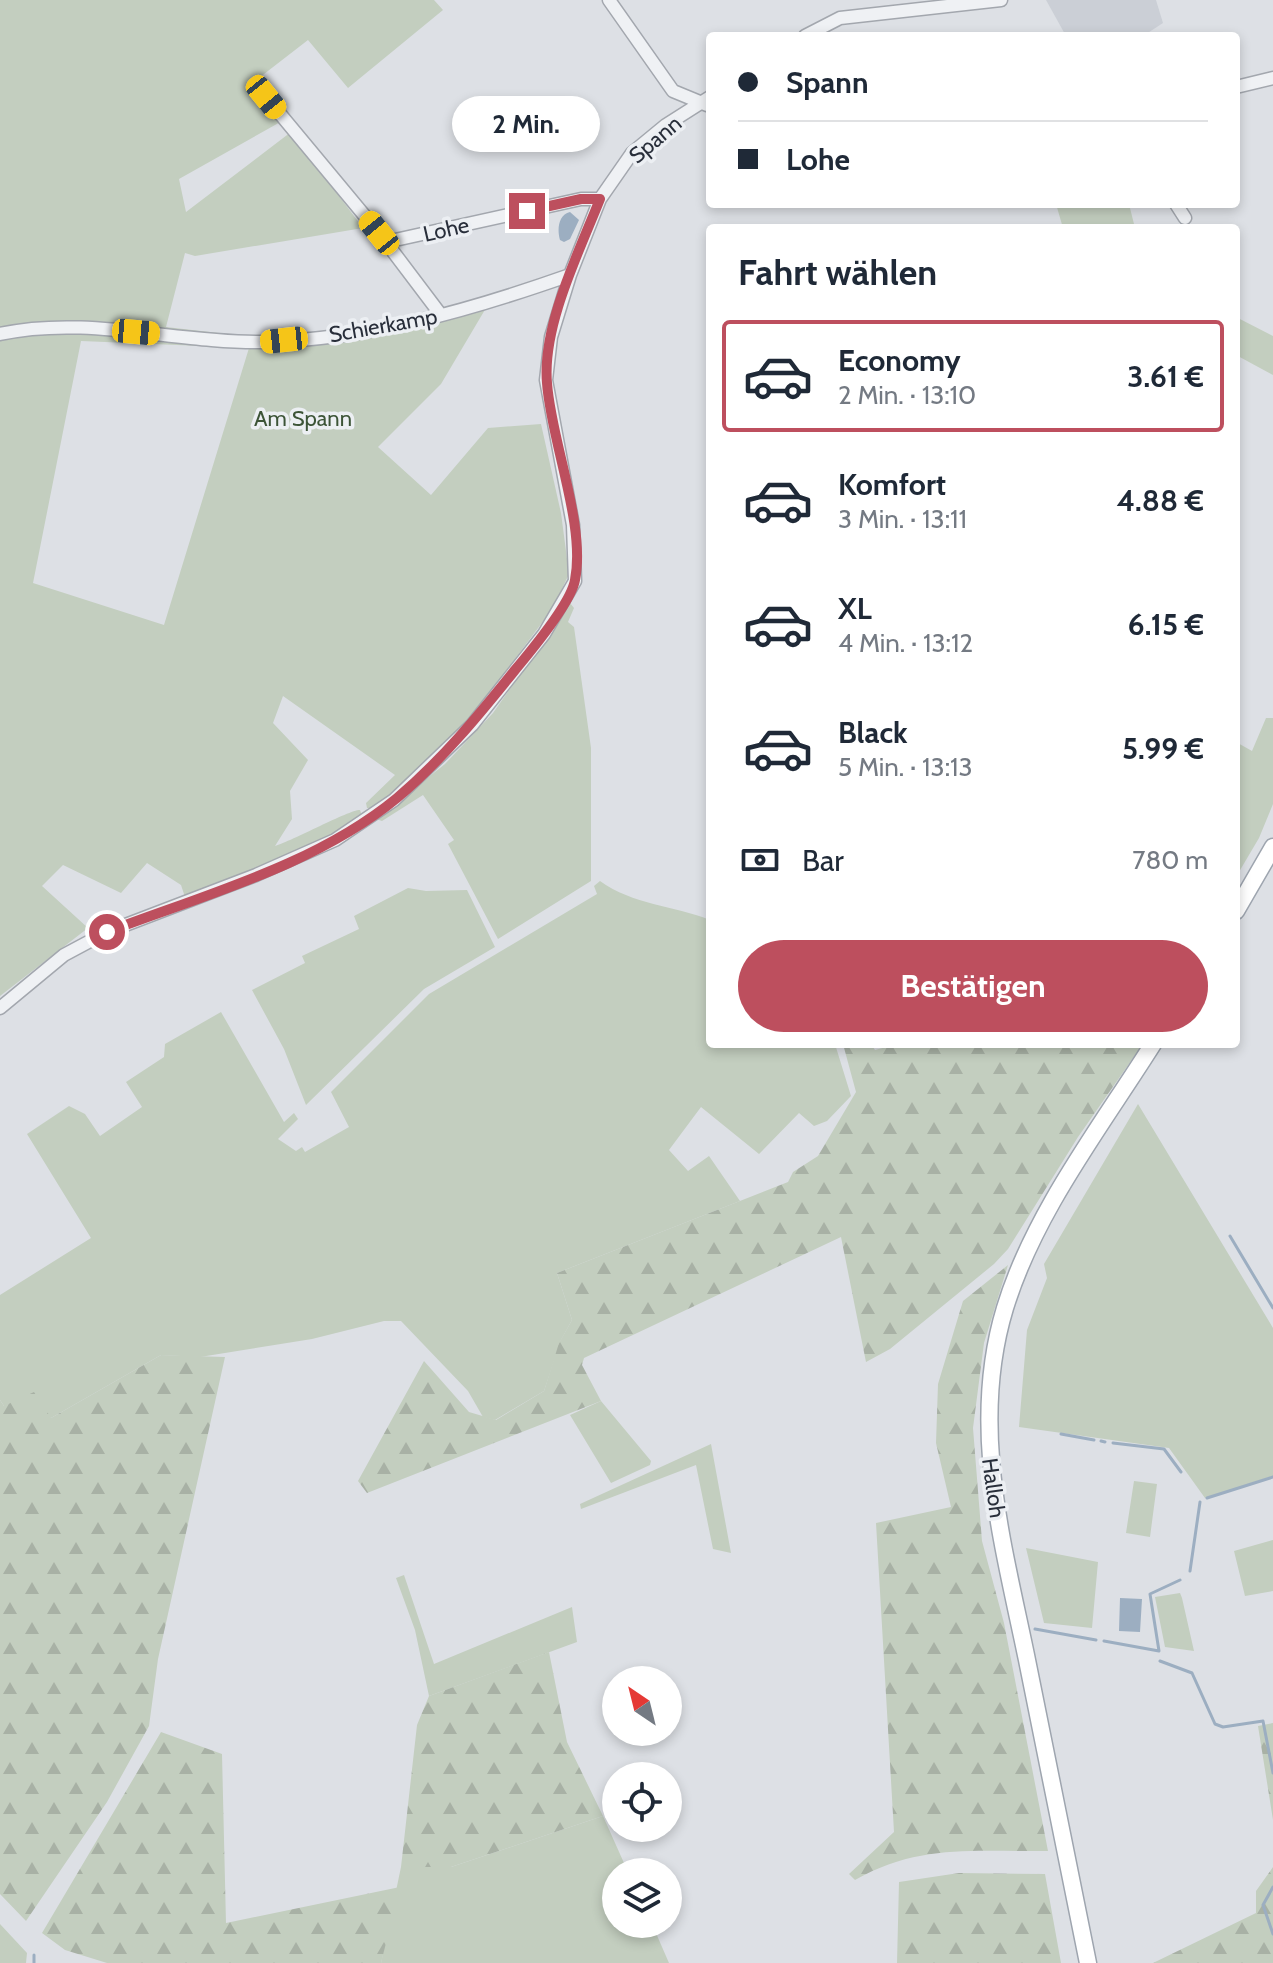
<!DOCTYPE html>
<html lang="de">
<head>
<meta charset="utf-8">
<style>
  :root { --surface:#fff; --page:#f6f6f7; --text:#1f2937; --muted:#747a83; --line:#e0e1e3; --accent:#bd4f5e }
  body { margin:0; font-family:Cabin,sans-serif; background:var(--page); color:var(--text); height:100vh; display:flex; flex-direction:column; font-size:30px; white-space:nowrap }
  * { box-sizing:border-box; margin:0 }
  p { font-size:26px; color:var(--muted) }
  .icon { flex:none; width:44px; height:44px; fill:none; stroke:currentColor; stroke-width:2; stroke-linecap:round; stroke-linejoin:round }
  .map { position:relative; flex:1; overflow:hidden }
  .side { position:absolute; left:706px; top:224px; width:534px; height:824px; display:flex; flex-direction:column; background:var(--surface); border-radius:8px; box-shadow:0 4px 12px #0003 }
  .side>* { flex:none }
  .hud { position:absolute; left:706px; top:32px; width:534px; height:176px; border-radius:8px; box-shadow:0 4px 12px #0003; display:grid; align-content:center; height:176px; padding:0 32px; background:var(--surface) }
  .needle { width:52px; rotate:325deg }
  .buttons { position:absolute; left:602px; top:1666px; display:grid; gap:16px }
  .buttons a { display:grid; place-items:center; width:80px; height:80px; border-radius:50%; background:var(--surface); box-shadow:0 4px 12px #0003; font-size:40px }
  .end { position:absolute; width:36px; height:36px; margin:-18px; border:10px solid #bd4f5e; background:#fff; box-shadow:0 0 0 4px #fff }
  .from { border-radius:50% }
  .bubble { position:absolute; height:56px; border-radius:28px; background:var(--surface); box-shadow:0 4px 12px #0003; font-size:26px; font-weight:700; line-height:56px; text-align:center }
  .car { position:absolute; width:24px; height:48px; margin:-24px -12px; border-radius:10px; box-shadow:0 0 6px 2px #0007; background:linear-gradient(#f5c518 24%,#345 0 40%,#f5c518 0 76%,#345 0 86%,#f5c518 0) }
  .hud b { display:flex; align-items:center; gap:28px; height:76px; font-size:30px }
  .hud b+b { border-top:2px solid var(--line) }
  .hud i { width:20px; height:20px; background:var(--text) }
  ul { padding:0; list-style:none }
  li { display:flex; align-items:center; gap:24px; height:112px; margin:0 16px 12px; padding:0 16px; border:4px solid transparent; border-radius:8px }
  li div { flex:1 }
  li b { display:block; font-size:30px }
  li em { font-style:normal; font-weight:700 }
  li.selected { border-color:var(--accent) }
  li>.icon { width:72px; height:72px; stroke-width:1.5 }
  h2 { padding:0 32px; font-size:36px; line-height:96px }
  .pay { display:flex; align-items:center; gap:20px; height:88px; padding:0 32px; font-size:30px }
  .pay p { margin-inline-start:auto }
  .cta { display:flex; gap:16px; margin-top:auto; padding:16px 32px }
  .cta a { flex:1; height:92px; border-radius:48px; background:var(--accent); color:#fff; font-size:32px; font-weight:700; line-height:92px; text-align:center }
  .map>svg:first-child { display:block }
  .built { fill:#cbcfd6 }
  .green { fill:#c3cebf; fill-rule:evenodd }
  .forest { fill:url(#forest-firs) }
  .water { fill:#9caec1 }
  .lines { fill:none; stroke-linecap:round; stroke-linejoin:round }
  .stream { stroke:#9caec1; stroke-width:3 }
  .minor-casing { stroke:#a3a7ae; stroke-width:15 }
  .major-casing { stroke:#9ea5af; stroke-width:19 }
  .minor { stroke:#eff1f4; stroke-width:12 }
  .major { stroke:#fff; stroke-width:16 }
  .route { stroke:#bd4f5e; stroke-width:10 }
  .labels { text-anchor:middle; stroke-width:7; stroke-linejoin:round; paint-order:stroke }
  .street-label { font-size:22px; fill:#282e3a; stroke:#eceff3 }
  .park-label { font-size:22px; fill:#3c5437; stroke:#eceff3 }
</style>
</head>
<body>
<div class="map">
<svg width="1273" height="1963" viewBox="0 0 1273 1963">
  <defs>
    <pattern id="forest-firs" width="22" height="20" patternUnits="userSpaceOnUse" patternTransform="scale(2)"><rect width="22" height="20" fill="#c3cebf"/><path d="M5 1l3.5 6h-7zM16 11l3.5 6h-7z" fill="#a8b1a5"/></pattern>
  </defs>
  <rect width="100%" height="100%" fill="#dde0e5"/>
  <path class="built" d="M1046 0H1156L1163 23 1143 36H1066Z"/>
  <path class="green" d="M0 0H434L443 10 348 88 308 40 255 81 284 120 179 179 186 212 291 132 363 228 195 256 185 253 166 327 263 338 251 348 260 349 361 338 486 308 441 384 378 447 431 495 488 428 541 424 561 513 569 574 553 608 461 731 375 808H367L366 803 395 775 283 696 273 723 308 760 290 791 292 819 275 846C292 841 351 809 360 810L362 816 325 839 185 897 181 885 147 863 121 893 63 865 42 886 88 928 0 996ZM81 341 249 348 164 625 33 583Z
    M1056 204H1129L1135 228H1063Z
    M1236 317 1273 336V375L1236 355Z
    M570 603 574 608 568 622 574 627 591 748V881L498 939 448 844 454 840 423 795 382 821 376 819 445 764 493 713Z
    M1266 718H1273V804L1259 838 1236 877V742L1252 751Z
    M600 881C633 905 673 905 710 920V1044H835L851 1096 827 1121 814 1126 799 1113 759 1154 701 1107 669 1150 688 1171 709 1156 740 1201 557 1273 572 1320 561 1340 544 1391 495 1420 483 1417 468 1391 401 1321H384L312 1339 200 1357 161 1355 51 1418 4 1406 0 1400V1295L91 1238 27 1134 69 1106 85 1114 100 1136 142 1107 126 1082 164 1057 165 1044 221 1012 284 1122 294 1113 298 1119 278 1139 296 1151 302 1147 305 1152 349 1127 331 1092 429 994 597 894 594 886Z
    M408 888 426 891 467 890 495 947 424 989 306 1105 284 1049 252 990 305 963 302 956 359 929 354 916Z
    M1138 1104 1273 1328V1476L1205 1498 1169 1448 1019 1427 1027 1330 1047 1278 1044 1264Z
    M601 1401 651 1461 650 1465 611 1483 570 1415Z
    M711 1444 731 1553 713 1549 696 1465 581 1509 580 1504Z
    M1134 1481 1157 1484 1150 1537 1126 1533Z
    M1273 1540V1591L1245 1596 1234 1551Z
    M1026 1548 1098 1562 1092 1628 1044 1623Z
    M404 1575 434 1664 572 1607 577 1642 429 1696 415 1630 396 1578Z
    M1180 1593 1182 1598 1194 1651 1165 1647 1155 1597Z
    M603 1816 628 1872H616V1924H652L669 1963H381L401 1867H451Z
    M0 1924 27 1953 26 1963H0Z"/>
  <path class="forest" d="M843 1044H871L875 1050 897 1044H1127L1140 1048 1078 1137 1008 1249 994 1264 890 1349 866 1362 841 1237 584 1358 582 1365 601 1401 367 1493 358 1481 424 1361 469 1412 496 1420 544 1391 559 1343 572 1320 557 1273 788 1182 793 1172 818 1156 856 1092Z
    M1008 1265 984 1343 973 1428 982 1541 1004 1623 1048 1851C976 1852 920 1843 855 1880L849 1874 894 1832 876 1523 951 1507 936 1443 938 1384 963 1301Z
    M161 1355 225 1357 158 1659 149 1726 107 1802 26 1921 0 1894V1400L4 1406 34 1392 51 1418Z
    M549 1652 567 1742 603 1816 451 1867H401L417 1725 429 1696Z
    M1273 1723V1820L1258 1726Z
    M161 1732 222 1754 226 1923 400 1887 381 1963H107L65 1950 42 1933Z
    M1273 1867V1963H1153L1256 1913V1891Z
    M959 1873 1045 1874 1061 1963H897L899 1882Z"/>
  <path class="water" d="M570 212 579 220 570 239 564 242 560 240C557 230 558 215 570 212Z
    M1120 1598 1142 1599 1140 1632 1119 1631Z"/>
  <g class="lines">
    <path class="stream" d="M1230 1236 1273 1308
      M1061 1434 1094 1440
      M1101 1441 1105 1442
      M1113 1443 1164 1449 1181 1472
      M1207 1498 1273 1477
      M1190 1571 1200 1502
      M1035 1629 1096 1640
      M1104 1641 1159 1651 1150 1594 1180 1580
      M1160 1661 1192 1673 1215 1724 1223 1727 1263 1721 1273 1773
      M1273 1887 1263 1905 1273 1934
      M34 1963V1955"/>
    <g class="minor-casing">
      <path id="minor" d="M609 0 673 91 707 105
        M805 36 840 18 1001 0
        M1236 87 1273 78
        M266 97 379 233 441 315
        M1176 204 1185 218
        M386 242 581 199H600
        M0 334C86 315 175 343 261 342 367 340 471 310 570 275
        M0 1008 64 955 107 932 256 875 335 840 394 800 472 725 544 634 575 581 573 525 546 380 551 337 570 275 600 199 632 153 666 125 710 97"/>
    </g>
    <g class="major-casing">
      <path id="major" d="M1236 911 1273 847
        M1088 1963C1068 1862 1047 1761 1027 1660 1003 1543 969 1426 1005 1308 1034 1213 1100 1128 1153 1044"/>
    </g>
    <use href="#minor" class="minor"/>
    <use href="#major" class="major"/>
  </g>
  <g class="lines">
    <path class="route" d="M107 932C204 895 316 865 397 798 442 760 478 716 515 670 531 651 571 603 575 580 586 525 551 441 547 383 542 326 579 252 600 199H581L527 211"/>
  </g>
  <g class="labels">
    <g class="street-label">
      <text transform="translate(655 139) rotate(-40)" y="8">Spann</text>
      <text transform="translate(446 229) rotate(-13)" y="8">Lohe</text>
      <text transform="translate(383 325) rotate(-10)" y="8">Schierkamp</text>
      <text transform="translate(994 1488) rotate(82)" y="8">Halloh</text>
    </g>
    <g class="park-label">
      <text x="303" y="426">Am Spann</text>
    </g>
  </g>
</svg>
<div class="buttons">
<a><svg class="needle" viewBox="-14 -14 28 28"><path d="M0-13l5 13h-10z" fill="#e53935"/><path d="M0 13l5-13h-10z" fill="#747a83"/></svg></a>
<a><svg class="icon" aria-label="locate" viewBox="0 0 24 24"><circle cx="12" cy="12" r="6"/><path d="M12 2v4M12 18v4M2 12h4M18 12h4"/></svg></a>
<a><svg class="icon" aria-label="layers" viewBox="0 0 24 24"><path d="M12 4l9 5-9 5-9-5zM3 14l9 5 9-5"/></svg></a>
</div>
<i class="end from" style="left:107px;top:932px"></i>
<i class="end" style="left:527px;top:211px"></i>
<div class="bubble" style="left:452px;top:96px;width:148px">2 Min.</div>
<i class="car" style="left:266px;top:97px;rotate:141deg"></i>
<i class="car" style="left:379px;top:233px;rotate:321deg"></i>
<i class="car" style="left:136px;top:332px;rotate:95deg"></i>
<i class="car" style="left:284px;top:340px;rotate:264deg"></i>
<div class="hud">
<b><i class="from"></i>Spann</b>
<b><i></i>Lohe</b>
</div>
<section class="side">
<h2>Fahrt wählen</h2>
<ul>
<li class="selected"><svg class="icon" aria-label="car" viewBox="0 0 24 24"><path d="M5 17H2v-5l4-1 3-4h7l3 4 3 1v5h-3M9 17h6M6 11h13"/><circle cx="7" cy="17" r="2"/><circle cx="17" cy="17" r="2"/></svg><div><b>Economy</b><p>2 Min. · 13:10</p></div><em>3.61 €</em></li>
<li><svg class="icon" aria-label="car" viewBox="0 0 24 24"><path d="M5 17H2v-5l4-1 3-4h7l3 4 3 1v5h-3M9 17h6M6 11h13"/><circle cx="7" cy="17" r="2"/><circle cx="17" cy="17" r="2"/></svg><div><b>Komfort</b><p>3 Min. · 13:11</p></div><em>4.88 €</em></li>
<li><svg class="icon" aria-label="car" viewBox="0 0 24 24"><path d="M5 17H2v-5l4-1 3-4h7l3 4 3 1v5h-3M9 17h6M6 11h13"/><circle cx="7" cy="17" r="2"/><circle cx="17" cy="17" r="2"/></svg><div><b>XL</b><p>4 Min. · 13:12</p></div><em>6.15 €</em></li>
<li><svg class="icon" aria-label="car" viewBox="0 0 24 24"><path d="M5 17H2v-5l4-1 3-4h7l3 4 3 1v5h-3M9 17h6M6 11h13"/><circle cx="7" cy="17" r="2"/><circle cx="17" cy="17" r="2"/></svg><div><b>Black</b><p>5 Min. · 13:13</p></div><em>5.99 €</em></li>
</ul>
<div class="pay"><svg class="icon" aria-label="cash" viewBox="0 0 24 24"><path d="M3 7h18v10H3z"/><circle cx="12" cy="12" r="2"/></svg>Bar<p>780 m</p></div>
<div class="cta"><a>Bestätigen</a></div>
</section>
</div>
</body>
</html>
